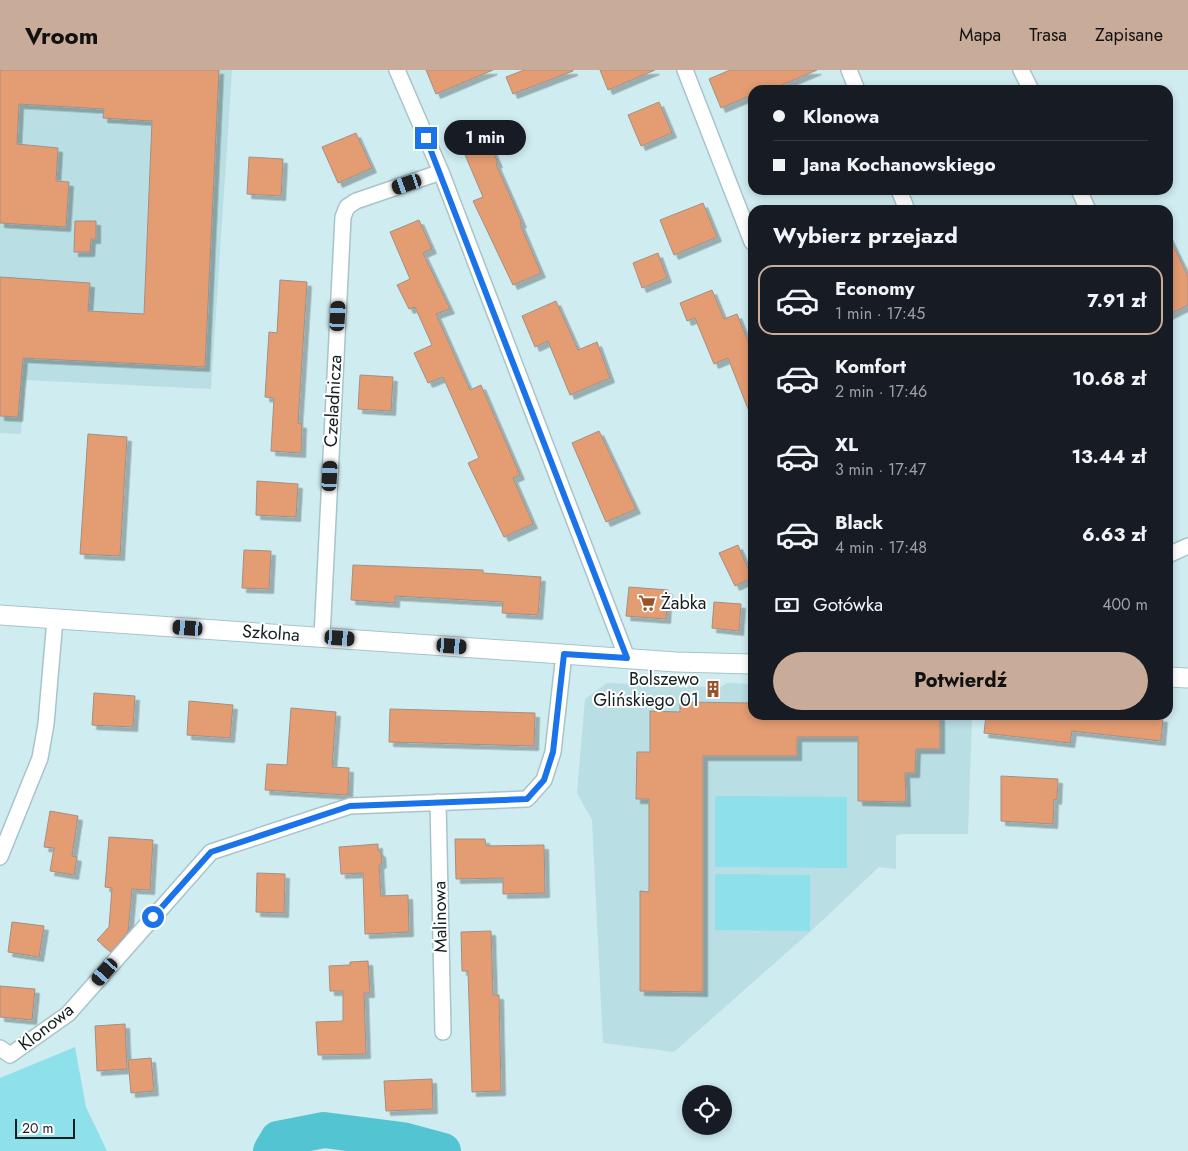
<!DOCTYPE html>
<html lang="pl">
<head>
<meta charset="utf-8">
<style>
  :root { --surface:#171b24; --page:#242831; --text:#f1f3f6; --muted:#9ea1a6; --line:#363941; --accent:#c9ab99 }
  body { margin:0; font-family:Jost,sans-serif; background:var(--page); color:var(--text); height:100vh; display:flex; flex-direction:column; font-size:19px; white-space:nowrap }
  * { box-sizing:border-box; margin:0 }
  p { font-size:16px; color:var(--muted) }
  .icon { flex:none; width:28px; height:28px; fill:none; stroke:currentColor; stroke-width:2; stroke-linecap:round; stroke-linejoin:round }
  .map { position:relative; flex:1; overflow:hidden }
  .side { position:absolute; left:748px; top:135px; width:425px; height:515px; display:flex; flex-direction:column; background:var(--surface); border-radius:15px; box-shadow:0 2px 8px #0003 }
  .side>* { flex:none }
  .guide { position:absolute; left:748px; top:15px; width:425px; height:110px; border-radius:15px; box-shadow:0 2px 8px #0003; display:grid; align-content:center; height:110px; padding:0 25px; background:var(--surface) }
  .fabs { position:absolute; left:682px; top:1015px; display:grid; gap:10px }
  .fabs a { display:grid; place-items:center; width:50px; height:50px; border-radius:50%; background:var(--surface); box-shadow:0 2px 8px #0003; font-size:25px }
  .scale { position:absolute; left:15px; bottom:12px; width:60px; box-sizing:border-box; padding-left:5px; border:2px solid #141f20; border-top:0; font-size:14px; line-height:18px; white-space:nowrap; color:#141f20; -webkit-text-stroke:4px #fff; paint-order:stroke }
  .end { position:absolute; width:22px; height:22px; margin:-11px; border:6px solid #1a73e8; background:#fff; box-shadow:0 0 0 2px #fff }
  .from { border-radius:50% }
  .bubble { position:absolute; height:35px; border-radius:18px; background:var(--surface); box-shadow:0 2px 8px #0003; font-size:16px; font-weight:700; line-height:35px; text-align:center }
  .car { position:absolute; width:15px; height:30px; margin:-15px -8px; border-radius:6px; box-shadow:0 0 4px 1px #0007; background:linear-gradient(#222 24%,#8ab4d8 0 40%,#222 0 76%,#8ab4d8 0 86%,#222 0) }
  .guide b { display:flex; align-items:center; gap:18px; height:48px; font-size:19px }
  .guide b+b { border-top:1px solid var(--line) }
  .guide i { width:12px; height:12px; background:var(--text) }
  ul { padding:0; list-style:none }
  li { display:flex; align-items:center; gap:15px; height:70px; margin:0 10px 8px; padding:0 15px; border:2px solid transparent; border-radius:15px }
  li div { flex:1 }
  li b { display:block; font-size:19px }
  li em { font-style:normal; font-weight:700 }
  li.selected { border-color:var(--accent) }
  li>.icon { width:45px; height:45px; stroke-width:1.5 }
  h2 { padding:0 25px; font-size:22px; line-height:60px }
  .pay { display:flex; align-items:center; gap:12px; height:55px; padding:0 25px; font-size:19px }
  .pay p { margin-inline-start:auto }
  .primary-button { display:flex; gap:10px; margin-top:auto; padding:10px 25px }
  .primary-button a { flex:1; height:58px; border-radius:30px; background:var(--accent); color:#111; font-size:20px; font-weight:700; line-height:58px; text-align:center }
  header { display:flex; align-items:center; gap:30px; box-sizing:border-box; height:70px; padding:0 25px; background:var(--accent); color:#111 }
  header strong { font-size:24px }
  nav { display:flex; gap:28px; margin-inline-start:auto; font-size:18px }
  .map>svg:first-child { display:block }
  .built { fill:#b9dee3 }
  .green { fill:#8ee1eb }
  .lines { fill:none; stroke-linecap:round; stroke-linejoin:round }
  .river { stroke:#53c4d2; stroke-width:36 }
  .building { fill:#e49c72; stroke:#a48f84; filter:url(#shadow) }
  .minor-casing { stroke:#a8c4c8; stroke-width:18 }
  .tertiary-casing { stroke:#a8c4c8; stroke-width:21 }
  .minor { stroke:#fff; stroke-width:15 }
  .tertiary { stroke:#fff; stroke-width:19 }
  .route { stroke:#1a73e8; stroke-width:6 }
  .labels { text-anchor:middle; stroke-width:4; stroke-linejoin:round; paint-order:stroke }
  .street-label { font-size:18px; fill:#141f20; stroke:#fff }
  .poi-label { font-size:18px; fill:#141f20; stroke:#fff; text-anchor:start }
</style>
</head>
<body>
<header>
<strong>Vroom</strong>
<nav><a>Mapa</a><a>Trasa</a><a>Zapisane</a></nav>
</header>
<div class="map">
<svg width="1188" height="1081" viewBox="0 0 1188 1081">
  <defs>
    <filter id="shadow"><feDropShadow dx="4.5" dy="4.5" stdDeviation="0" flood-color="#0004"/></filter>
  </defs>
  <rect width="100%" height="100%" fill="#cfecf0"/>
  <path class="built" d="M0 0H232L211 319 25 310 21 364 0 363Z
    M607 613 707 617V620L718 622 719 618 727 613 752 614V645H972L968 764H901L896 766V799L879 797 811 861 674 982 603 973 592 750 577 723 585 629Z"/>
  <path class="green" d="M715 726 847 727V798L715 797Z
    M715 804 810 805V861L715 860Z
    M75 977 86 1037 107 1081H0V1008Z"/>
  <g class="lines">
    <path class="river" d="M271 1081 278 1069 324 1060 402 1070 443 1081"/>
  </g>
  <path class="building" d="M0 0H219L205 297 23 288 18 347 0 346V207L90 213 88 241 144 244 152 51 103 48 104 39 19 34 17 74 58 78 56 111 69 112 66 157 0 153Z
    M426 0H493L436 24Z
    M524 0H573V1L513 24 506 7Z
    M600 0H655L608 20Z
    M730 0H817L770 20H752V25L721 38 709 9Z
    M659 32 672 63 641 76 628 45Z
    M356 63 372 98 338 113 322 77Z
    M485 63 498 93 496 94 522 153 520 154 541 203 513 215 473 131 483 127 460 73Z
    M249 87 283 89 281 126 247 124Z
    M703 133 717 167 674 185 660 150Z
    M419 150 432 179 423 183 450 239 436 244 470 320 481 315 520 405 513 408 533 454 504 467 468 393 479 388 443 307 428 313 414 283 432 275 415 237 409 239 397 215 410 209 390 162Z
    M75 151H96V169H91L90 182H74Z
    M1168 165 1188 206V235L1168 245Z
    M658 183 667 208 642 218 633 193Z
    M280 210 307 212 298 353 302 354 301 383 271 381 274 328 265 327 269 262 277 263Z
    M712 220 724 249 737 244 752 281V349L728 288 714 294 695 248 687 251 680 233Z
    M556 231 578 280 597 272 610 308 570 325 548 271 535 277 522 246Z
    M360 305 393 307 391 341 358 339Z
    M599 361 636 439 606 452 572 373Z
    M88 364 127 367 120 486 80 484Z
    M257 411 298 414 296 447 256 445Z
    M738 475 752 508 735 516 719 483Z
    M244 480 271 481 269 519 242 518Z
    M353 495 483 500V503L541 507 538 545 502 543 503 532 395 526V533L351 530Z
    M629 517 668 520 666 549 626 546Z
    M714 532 741 534 739 561 712 558Z
    M94 623 135 626 133 657 92 655Z
    M189 631 233 635 230 668 187 665Z
    M680 632 752 633V645L940 646V679H916L915 703H905L906 732 858 731V667H797V686H703V922L640 921V821L649 822V729H636L637 682H650V641L680 642Z
    M291 638 336 642 332 697 349 698 348 725 265 720 267 694 287 695Z
    M390 639 535 643 534 676 389 672Z
    M986 645H1134L1163 648 1161 671 1072 661 1070 673 984 663Z
    M1001 706 1058 709 1057 730 1054 729 1053 754 1001 751Z
    M50 741 78 746 72 786 77 787 74 805 50 801 54 778 44 777Z
    M109 767 153 770 150 820 132 819 128 862 111 882 97 870 109 857 112 818 105 817Z
    M455 769H485L486 776 544 775 545 823 503 824V808L456 809Z
    M378 774V780L381 783 382 793 379 795 381 826 408 825 409 862 365 864 363 803 341 804 339 777Z
    M257 803 285 804 284 843 256 842Z
    M12 852 44 856 39 887 8 882Z
    M491 861 493 925H499L501 1021 472 1022 468 901H462L461 862Z
    M368 891 370 923H364L366 984 318 985 316 952 343 951V921H330L329 896 350 895V892Z
    M0 916 35 919 32 950 0 947Z
    M125 954 127 999 97 1001 95 956Z
    M151 988 154 1021 131 1023 128 990Z
    M432 1009 433 1039 386 1041 384 1011Z"/>
  <g class="lines">
    <g class="minor-casing">
      <path id="minor" d="M397 0 441 102 627 588
        M685 0 752 172
        M849 0 857 20
        M1021 0 1031 20
        M899 120 907 140
        M1079 120 1088 140
        M1168 485 1188 476
        M322 567 343 147 347 137 356 131 441 102
        M438 732 443 962
        M0 787 40 688 46 654 55 549
        M0 978 10 985 68 944 211 782 350 736 527 729 544 710 553 682 564 584"/>
    </g>
    <g class="tertiary-casing">
      <path id="tertiary" d="M0 545 676 592 752 594
        M1168 607 1188 608"/>
    </g>
    <use href="#minor" class="minor"/>
    <use href="#tertiary" class="tertiary"/>
  </g>
  <g class="lines">
    <path class="route" d="M153 847 211 782 350 736 527 729 544 710 553 682 564 584 627 588 426 68"/>
  </g>
  <defs>
    <g id="supermarket-bare" transform="scale(1.35)"><path d="M-6-5.5h2.5l.6 2H6L4.5 2H-2.5L-4.4-4H-6ZM-1.5 3.2a1.3 1.3 0 1 0 .1 0ZM3 3.2a1.3 1.3 0 1 0 .1 0Z" fill="#985327" stroke="#fff" stroke-width="2.5" paint-order="stroke"/></g>
    <g id="building-bare" transform="scale(1.35)"><path d="M-4-6H4V6H1V3H-1V6H-4ZM-2.5-4.3h1.7v1.8h-1.7ZM.8-4.3h1.7v1.8H.8ZM-2.5-1h1.7V.8h-1.7ZM.8-1h1.7V.8H.8Z" fill="#985327" stroke="#fff" stroke-width="2.5" paint-order="stroke"/></g>
  </defs>
  <g fill-rule="evenodd">
    <use href="#supermarket-bare" x="647" y="533"/>
    <use href="#building-bare" x="713" y="619"/>
  </g>
  <g class="labels">
    <g class="street-label">
      <text transform="translate(333 331) rotate(-87)" y="6">Czeladnicza</text>
      <text transform="translate(271 563) rotate(4)" y="6">Szkolna</text>
      <text transform="translate(440 847) rotate(-91)" y="6">Malinowa</text>
      <text transform="translate(46 957) rotate(-38)" y="6">Klonowa</text>
    </g>
    <g class="poi-label">
      <text x="661" y="539">Żabka</text>
      <text x="699" y="615" text-anchor="end">Bolszewo<tspan x="699" dy="21">Glińskiego 01</tspan></text>
    </g>
  </g>
</svg>
<div class="fabs">
<a><svg class="icon" aria-label="locate" viewBox="0 0 24 24"><circle cx="12" cy="12" r="6"/><path d="M12 2v4M12 18v4M2 12h4M18 12h4"/></svg></a>
</div>
<div class="scale">20 m</div>
<i class="end from" style="left:153px;top:847px"></i>
<i class="end" style="left:426px;top:68px"></i>
<div class="bubble" style="left:444px;top:50px;width:82px">1 min</div>
<i class="car" style="left:407px;top:114px;rotate:251deg"></i>
<i class="car" style="left:338px;top:246px;rotate:3deg"></i>
<i class="car" style="left:330px;top:406px;rotate:3deg"></i>
<i class="car" style="left:188px;top:558px;rotate:274deg"></i>
<i class="car" style="left:340px;top:568px;rotate:94deg"></i>
<i class="car" style="left:452px;top:576px;rotate:94deg"></i>
<i class="car" style="left:105px;top:902px;rotate:221deg"></i>
<div class="guide">
<b><i class="from"></i>Klonowa</b>
<b><i></i>Jana Kochanowskiego</b>
</div>
<section class="side">
<h2>Wybierz przejazd</h2>
<ul>
<li class="selected"><svg class="icon" aria-label="car" viewBox="0 0 24 24"><path d="M5 17H2v-5l4-1 3-4h7l3 4 3 1v5h-3M9 17h6M6 11h13"/><circle cx="7" cy="17" r="2"/><circle cx="17" cy="17" r="2"/></svg><div><b>Economy</b><p>1 min · 17:45</p></div><em>7.91 zł</em></li>
<li><svg class="icon" aria-label="car" viewBox="0 0 24 24"><path d="M5 17H2v-5l4-1 3-4h7l3 4 3 1v5h-3M9 17h6M6 11h13"/><circle cx="7" cy="17" r="2"/><circle cx="17" cy="17" r="2"/></svg><div><b>Komfort</b><p>2 min · 17:46</p></div><em>10.68 zł</em></li>
<li><svg class="icon" aria-label="car" viewBox="0 0 24 24"><path d="M5 17H2v-5l4-1 3-4h7l3 4 3 1v5h-3M9 17h6M6 11h13"/><circle cx="7" cy="17" r="2"/><circle cx="17" cy="17" r="2"/></svg><div><b>XL</b><p>3 min · 17:47</p></div><em>13.44 zł</em></li>
<li><svg class="icon" aria-label="car" viewBox="0 0 24 24"><path d="M5 17H2v-5l4-1 3-4h7l3 4 3 1v5h-3M9 17h6M6 11h13"/><circle cx="7" cy="17" r="2"/><circle cx="17" cy="17" r="2"/></svg><div><b>Black</b><p>4 min · 17:48</p></div><em>6.63 zł</em></li>
</ul>
<div class="pay"><svg class="icon" aria-label="cash" viewBox="0 0 24 24"><path d="M3 7h18v10H3z"/><circle cx="12" cy="12" r="2"/></svg>Gotówka<p>400 m</p></div>
<div class="primary-button"><a>Potwierdź</a></div>
</section>
</div>
</body>
</html>
